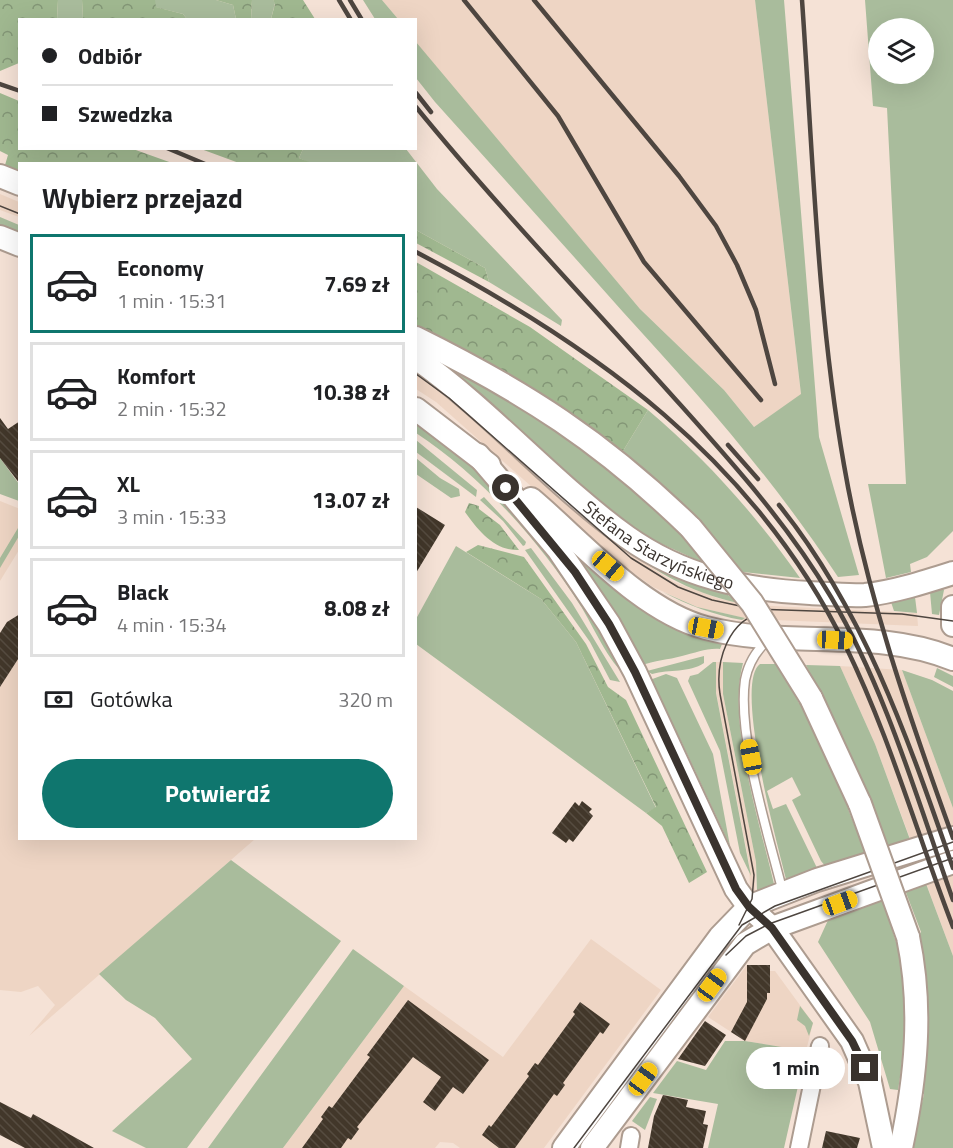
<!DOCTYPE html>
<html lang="pl">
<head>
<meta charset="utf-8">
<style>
  :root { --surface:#fff; --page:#f6f6f6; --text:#202124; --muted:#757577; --line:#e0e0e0; --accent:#0f766e }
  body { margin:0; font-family:"Titillium Web",sans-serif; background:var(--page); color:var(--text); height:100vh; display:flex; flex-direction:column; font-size:22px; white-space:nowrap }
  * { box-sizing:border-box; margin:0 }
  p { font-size:20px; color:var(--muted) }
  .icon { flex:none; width:33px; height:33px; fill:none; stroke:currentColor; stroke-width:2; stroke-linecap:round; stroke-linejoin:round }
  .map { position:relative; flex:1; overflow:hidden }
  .sheet { position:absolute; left:18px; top:162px; width:399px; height:678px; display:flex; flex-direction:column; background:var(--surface); border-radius:0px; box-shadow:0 6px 24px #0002 }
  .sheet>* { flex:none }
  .guide { position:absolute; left:18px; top:18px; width:399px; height:132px; border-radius:0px; box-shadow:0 6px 24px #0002; display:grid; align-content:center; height:132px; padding:0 24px; background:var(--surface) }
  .controls { position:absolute; left:868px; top:18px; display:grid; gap:12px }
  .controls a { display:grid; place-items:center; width:66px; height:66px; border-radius:50%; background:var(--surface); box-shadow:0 6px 24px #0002; font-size:30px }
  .end { position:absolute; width:27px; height:27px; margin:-14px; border:8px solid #3a332e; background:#fff; box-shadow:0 0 0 3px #fff }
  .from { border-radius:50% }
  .bubble { position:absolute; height:42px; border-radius:21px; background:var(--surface); box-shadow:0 6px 24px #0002; font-size:20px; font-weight:700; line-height:42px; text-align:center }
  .car { position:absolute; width:18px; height:36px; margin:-18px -9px; border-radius:8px; box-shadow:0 0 4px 2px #0007; background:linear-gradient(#f5c518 24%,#345 0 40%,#f5c518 0 76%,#345 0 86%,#f5c518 0) }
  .guide b { display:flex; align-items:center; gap:21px; height:57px; font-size:22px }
  .guide b+b { border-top:2px solid var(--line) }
  .guide i { width:15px; height:15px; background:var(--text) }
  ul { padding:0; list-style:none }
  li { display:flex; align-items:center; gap:18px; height:99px; margin:0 12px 9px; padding:0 12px; border:3px solid var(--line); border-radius:0px }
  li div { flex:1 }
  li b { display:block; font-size:22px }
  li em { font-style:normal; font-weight:700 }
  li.current { border-color:var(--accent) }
  li>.icon { width:54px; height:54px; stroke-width:1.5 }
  h2 { padding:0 24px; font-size:27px; line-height:72px }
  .pay { display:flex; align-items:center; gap:15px; height:66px; padding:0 24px; font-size:22px }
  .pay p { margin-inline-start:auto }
  .primary-button { display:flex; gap:12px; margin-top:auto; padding:12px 24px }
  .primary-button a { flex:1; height:69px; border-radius:36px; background:var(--accent); color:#fff; font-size:24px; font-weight:700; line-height:69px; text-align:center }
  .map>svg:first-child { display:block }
  .built { fill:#eed5c4 }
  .green { fill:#a9bc9c; fill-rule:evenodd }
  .forest { fill:url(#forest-crowns) }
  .building { fill:url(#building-back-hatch) }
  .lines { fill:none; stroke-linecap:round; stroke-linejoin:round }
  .lane-casing { stroke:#ad9c90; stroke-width:11 }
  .street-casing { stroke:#ad9c90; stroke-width:20 }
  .secondary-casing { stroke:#ad9c90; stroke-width:26 }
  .lane { stroke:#fff; stroke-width:8 }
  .street { stroke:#fff; stroke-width:16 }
  .secondary { stroke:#fff; stroke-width:22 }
  .tram { stroke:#4e4640; stroke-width:1.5 }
  .rail { stroke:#4e4640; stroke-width:4.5 }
  .secondary-bridge-casing { stroke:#ad9c90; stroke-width:26; stroke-linecap:butt }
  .secondary-bridge { stroke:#fff; stroke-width:22 }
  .route { stroke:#3a332e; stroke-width:8 }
  .labels { text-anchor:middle; stroke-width:6; stroke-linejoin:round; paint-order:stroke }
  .street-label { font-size:18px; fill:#3a332e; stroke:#f5e2d6 }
</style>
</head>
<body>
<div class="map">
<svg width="953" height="1148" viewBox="0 0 953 1148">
  <defs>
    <pattern id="forest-crowns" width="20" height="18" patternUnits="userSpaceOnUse" patternTransform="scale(1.5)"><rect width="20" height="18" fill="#a0b890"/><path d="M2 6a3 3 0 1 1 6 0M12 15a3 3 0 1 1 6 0" fill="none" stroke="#839676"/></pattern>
    <pattern id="building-back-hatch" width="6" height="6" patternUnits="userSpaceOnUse" patternTransform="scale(1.5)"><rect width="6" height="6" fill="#42372a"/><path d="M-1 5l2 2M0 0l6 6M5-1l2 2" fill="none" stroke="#564c40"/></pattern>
  </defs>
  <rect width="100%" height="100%" fill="#f5e2d6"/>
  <path class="built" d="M382 0H755L801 395 754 427 724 390 640 309 430 60 416 42V20L398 19Z
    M0 194 19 202V217L0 210Z
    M416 370 637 558 674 582 720 599 750 605 917 613 918 626 753 619 750 622 742 620 744 618 697 607 653 587 612 558 436 402 416 389Z
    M0 501 20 509 19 550 0 581Z
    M19 656 20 838 255 839 29 1036 55 1005 38 986 21 992 0 990V674Z
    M716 662H723V694L756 862 755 894 750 890 749 863 716 692Z
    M840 666 902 670 953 808V826L911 841 875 744Z
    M953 874V956L926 883Z
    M591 939 661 990 544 1148H460L453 1143 440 1142 435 1148H283L404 986 503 1057Z
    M747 965H770V971H775L813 1023 806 1051 745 1041 708 1017Z"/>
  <path class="green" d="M58 0H82L83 19 57 20Z
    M155 0H216L233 5 236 19H187L183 14 155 7Z
    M252 0H273L275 3 271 19 251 20Z
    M363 0H382L398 19H375Z
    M755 0H784L819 437 859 575 838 577C775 481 700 396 623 312 561 242 498 172 435 102L416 78V42L640 309 724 390 754 427 801 394Z
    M865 0H953V531L927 557 910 564 911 572 886 578 868 484H906L887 108 873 106ZM924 28V74H879V28Z
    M303 149H406L437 189 562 320 561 326 489 282 485 268 416 230V164H312L299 158Z
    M0 217 19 225V233L0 225Z
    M442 363 518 403 615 472 684 535 683 538 706 564 653 540 613 513Z
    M648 410C707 460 756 515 800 578L743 572 701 522H697L662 485 623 451Z
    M416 424 481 474 562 563 625 673C612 669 589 618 580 605 538 539 481 476 416 433Z
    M416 440 477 490 476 497 416 452Z
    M0 458 19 484V501L0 494Z
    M416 458 440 478 459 489 460 496 451 498 416 474Z
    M484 497 526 542 525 545 523 546 503 521 480 500Z
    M18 528 19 536 0 568V558Z
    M553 530 705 639 722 644 720 649C706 648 696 653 682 656 668 660 655 660 640 666Z
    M610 536C636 553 662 572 692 584 707 590 728 590 738 603 688 592 649 569 610 536Z
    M456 546 541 599 576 642 656 808 646 813 416 644V619Z
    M531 548 572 603 620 682 610 680 590 642 525 550Z
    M942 588 944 590 939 615 932 614 930 592Z
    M663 592 697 607 745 618 742 620C713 615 688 605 663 592Z
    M915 597 917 613 894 611 891 602Z
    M704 656V663C689 673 670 669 652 674L647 671Z
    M713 662H716V693L751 876 740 853 720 751 688 681 690 676 698 674Z
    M723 662 743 663C727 722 760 824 774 884L760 892 757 891 756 862 723 694Z
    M760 664H778L799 703H802L851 808 848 809 867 857 827 868 821 861 792 800 801 795 792 777 767 791 773 809 786 804 817 868 787 883C779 850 733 683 760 664Z
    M806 665 840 666 875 744 912 845 890 851 871 801Z
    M937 668 953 676V687L934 677Z
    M902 670 932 680 953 691V808Z
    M666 674 677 678 713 754 730 846 682 743 647 681Z
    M231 860 341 941 187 1148H146L112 1131 192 1059 155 1018 126 1000 99 974Z
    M925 881 953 956V1148H912L924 1094 920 1093C930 1040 931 988 918 936L921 932 905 890Z
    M882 898 896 942 899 943C905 994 907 1040 898 1090L890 1089 870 1022 818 942 829 918Z
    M353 949 404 986 283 1148H208Z
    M800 1006 813 1023 809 1036 805 1026 797 1020Z
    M725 1041H745L806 1051 784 1148H708L718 1104 653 1093 677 1061 706 1070Z
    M650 1097 657 1099 645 1130 632 1121Z"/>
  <path class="forest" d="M0 0H58L57 19 20 20 19 63 0 71Z
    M82 0H155L156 7 183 14 187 19H83Z
    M216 0H252L251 19H236L233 5Z
    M273 0H303L315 19H271L275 4Z
    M0 93 19 101 20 148 133 149 172 163 20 164 19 171 5 165 8 155 0 151Z
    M201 149H303L299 158 312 163H239Z
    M416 230 485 268 489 282 416 243Z
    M416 262 530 327 648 410 623 451 561 406 522 382 416 331Z
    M469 503 479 506V509L500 525 519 550C494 551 478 530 465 512Z
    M478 545 524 557 586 644 608 687 626 700 707 872 689 883 662 826 646 813 656 807 576 642 541 599 466 552Z"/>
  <path class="building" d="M0 418 8 429 20 421V484L0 458Z
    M416 507 445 525 416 573Z
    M20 614V656L0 687V633L7 622Z
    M582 801 592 809 589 812 593 816 573 842 569 839 566 843 552 833 575 802 579 806Z
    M747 965H770V993H767V999L745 1041 731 1032 747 1002Z
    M408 1000 489 1060 463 1094 453 1087 435 1111 423 1102 441 1077 413 1057 357 1127 359 1129 351 1140 348 1138 341 1148H302L323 1119 321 1117 329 1106 332 1108 370 1057 367 1055Z
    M580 1002 610 1024 603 1034 600 1032 563 1083 565 1085 557 1096 554 1094 515 1148H499L482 1135 489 1125 491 1127 529 1076 527 1074 535 1063 538 1065 575 1014 573 1012Z
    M705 1021 726 1035 705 1066 678 1059Z
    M663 1095 688 1100 686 1107 706 1111 703 1124 708 1125 703 1148H648L654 1116Z
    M0 1102 31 1118 33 1114 94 1148H25L0 1135Z
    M826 1131 860 1138 857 1148H822Z"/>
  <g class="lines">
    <g class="lane-casing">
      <path id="lane" d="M767 641C756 651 748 665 745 680 737 737 769 836 783 893"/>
    </g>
    <g class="street-casing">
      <path id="street" d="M629 1148 631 1136
        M799 1148 820 1046"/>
    </g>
    <g class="secondary-casing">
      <g id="secondary">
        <path d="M0 176 20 184"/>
        <path d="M0 237 20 245"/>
        <path d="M416 338C525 392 603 442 691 528"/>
        <path id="s1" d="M416 358C491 411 552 483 627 537 682 576 744 590 810 593 828 594 847 596 865 595 894 592 925 582 953 573"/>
        <path d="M416 409 489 465"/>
        <path d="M478 455 558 549 609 624 635 672 736 889 749 907 772 928 852 1041 870 1082 884 1148"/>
        <path d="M531 499C581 541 641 611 706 628 787 649 875 627 953 659"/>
        <path d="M953 607V625"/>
        <path d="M811 698 860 804"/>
        <path d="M564 1148 720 937 749 907 756 904 817 880 953 838"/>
        <path d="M592 1148 745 944 772 928 953 862"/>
        <path d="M901 1148C916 1077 923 1009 908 937"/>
      </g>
    </g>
    <use href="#lane" class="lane"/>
    <use href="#street" class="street"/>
    <use href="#secondary" class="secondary"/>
    <path class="tram" d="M0 206 20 214
      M416 374 449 398 631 558 678 587 712 600 754 609 902 614 953 621
      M739 925 752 899 754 875 720 694C715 662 728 618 765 612
      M726 955 746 936 769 924 953 858
      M574 1148 742 925 775 906 953 842"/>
    <path class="rail" d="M339 0 351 20
      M350 0 362 20
      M464 0 558 116 644 262 761 400
      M534 0 679 176 716 226 737 265 756 310 775 384
      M802 0C813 155 817 312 844 465 866 593 909 716 953 838
      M0 84 20 91
      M416 93 431 112
      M416 107C496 205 584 297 668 391 727 457 786 521 831 597 886 690 917 799 953 900
      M167 148 205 164
      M416 252C595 346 755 460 846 647 890 737 917 834 953 927
      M728 445 758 479
      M779 505C865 612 908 739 953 868"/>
    <g class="secondary-bridge-casing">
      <path id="secondary-bridge" d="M691 528 752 603 811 698
        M860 804 908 937"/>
    </g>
    <use href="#secondary-bridge" class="secondary-bridge"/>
  </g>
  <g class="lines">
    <path class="route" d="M506 488 575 572 609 624 635 672 736 889 749 907 772 928 852 1041 865 1068"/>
  </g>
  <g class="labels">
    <g class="street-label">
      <text dy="6" stroke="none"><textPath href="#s1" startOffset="309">Stefana Starzyńskiego</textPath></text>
    </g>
  </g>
</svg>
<div class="controls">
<a><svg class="icon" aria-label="layers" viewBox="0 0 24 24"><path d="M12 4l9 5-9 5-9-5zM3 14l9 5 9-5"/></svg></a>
</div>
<i class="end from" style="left:506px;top:488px"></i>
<i class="end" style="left:865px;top:1068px"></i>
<div class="bubble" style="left:746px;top:1047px;width:99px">1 min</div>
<i class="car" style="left:608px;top:566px;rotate:130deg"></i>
<i class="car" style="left:706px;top:628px;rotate:101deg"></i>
<i class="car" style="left:835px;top:640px;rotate:93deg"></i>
<i class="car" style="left:751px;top:757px;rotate:349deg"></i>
<i class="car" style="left:840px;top:903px;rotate:70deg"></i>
<i class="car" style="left:712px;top:985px;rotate:36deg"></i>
<i class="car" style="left:643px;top:1079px;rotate:36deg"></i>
<div class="guide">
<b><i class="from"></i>Odbiór</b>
<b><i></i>Szwedzka</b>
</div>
<section class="sheet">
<h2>Wybierz przejazd</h2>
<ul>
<li class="current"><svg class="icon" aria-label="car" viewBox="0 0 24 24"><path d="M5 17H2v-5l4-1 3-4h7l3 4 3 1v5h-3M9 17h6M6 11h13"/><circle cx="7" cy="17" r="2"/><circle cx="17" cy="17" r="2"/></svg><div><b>Economy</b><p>1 min · 15:31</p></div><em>7.69 zł</em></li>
<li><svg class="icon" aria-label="car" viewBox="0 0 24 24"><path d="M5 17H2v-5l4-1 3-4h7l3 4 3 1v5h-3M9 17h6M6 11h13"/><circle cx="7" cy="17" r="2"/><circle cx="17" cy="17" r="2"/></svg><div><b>Komfort</b><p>2 min · 15:32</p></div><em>10.38 zł</em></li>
<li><svg class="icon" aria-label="car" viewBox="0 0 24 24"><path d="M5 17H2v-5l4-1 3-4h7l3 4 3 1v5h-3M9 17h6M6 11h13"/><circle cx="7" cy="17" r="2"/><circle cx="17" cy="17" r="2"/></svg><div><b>XL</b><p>3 min · 15:33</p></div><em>13.07 zł</em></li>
<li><svg class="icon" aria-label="car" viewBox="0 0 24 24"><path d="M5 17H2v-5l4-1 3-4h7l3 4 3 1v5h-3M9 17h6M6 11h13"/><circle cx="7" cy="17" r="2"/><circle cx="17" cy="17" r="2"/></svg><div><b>Black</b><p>4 min · 15:34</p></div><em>8.08 zł</em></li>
</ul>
<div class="pay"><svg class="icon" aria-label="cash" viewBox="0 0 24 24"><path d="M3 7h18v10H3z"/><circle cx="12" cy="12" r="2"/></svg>Gotówka<p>320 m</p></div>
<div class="primary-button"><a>Potwierdź</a></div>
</section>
</div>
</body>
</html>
